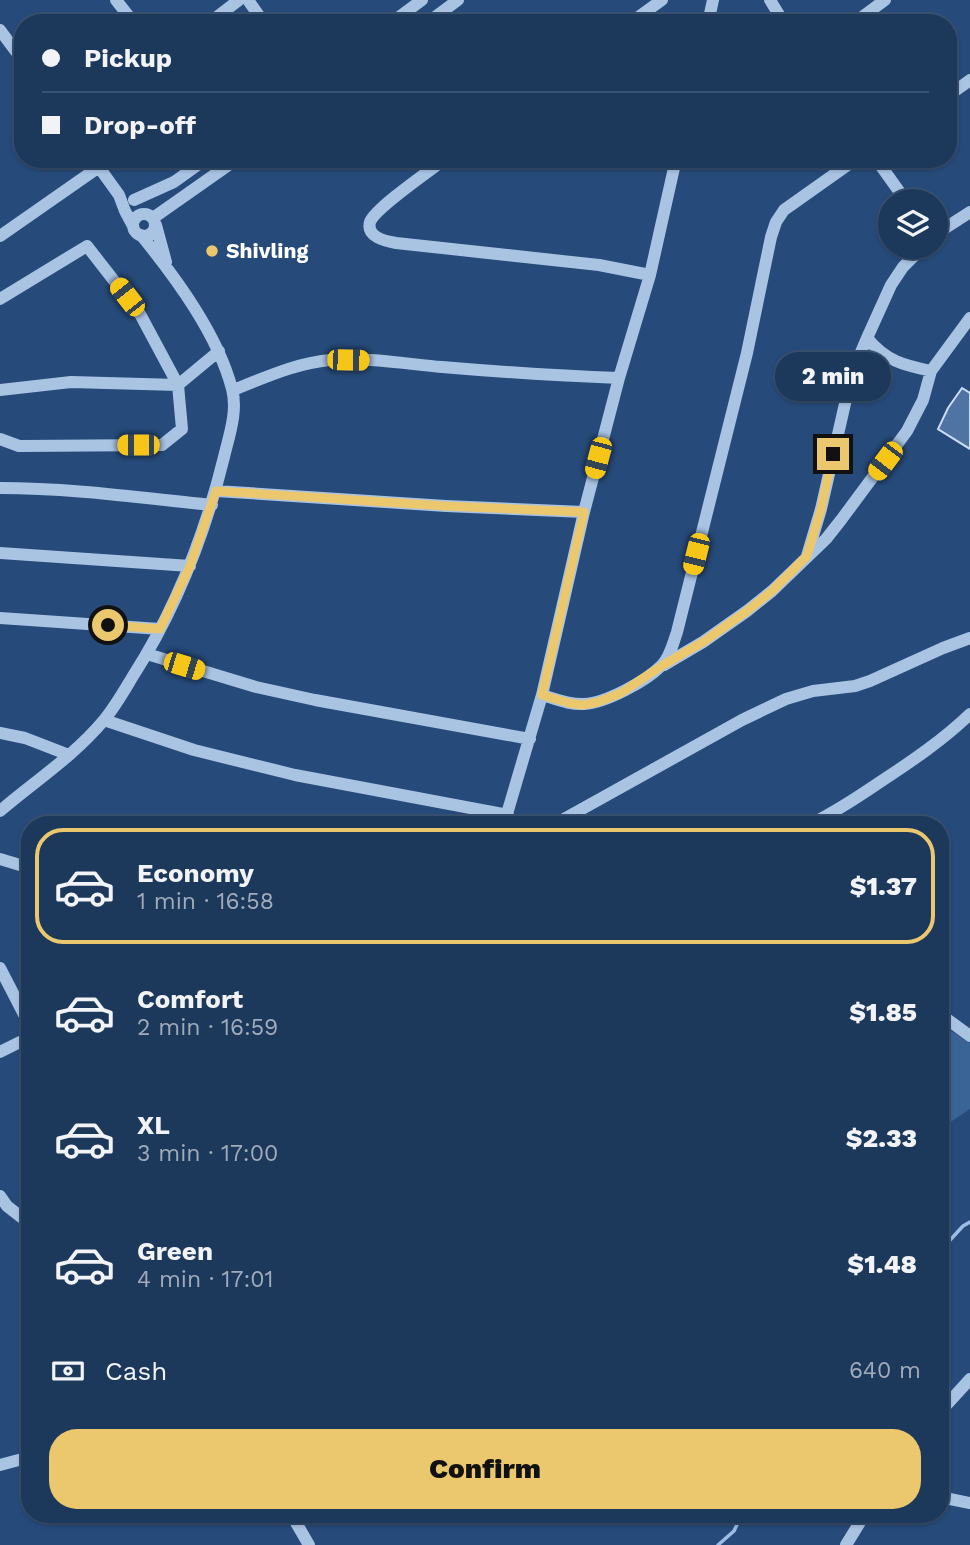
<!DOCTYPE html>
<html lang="en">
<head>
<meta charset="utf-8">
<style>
  :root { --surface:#1c385b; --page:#253f61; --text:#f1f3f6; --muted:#a0acbb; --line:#3a5271; --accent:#ebc86e }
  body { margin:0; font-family:"Work Sans",sans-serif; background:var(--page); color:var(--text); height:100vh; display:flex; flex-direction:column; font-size:26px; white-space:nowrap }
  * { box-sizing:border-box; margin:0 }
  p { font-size:23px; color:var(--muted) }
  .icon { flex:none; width:38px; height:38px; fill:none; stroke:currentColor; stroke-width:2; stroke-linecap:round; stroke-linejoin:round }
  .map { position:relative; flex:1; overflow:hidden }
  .sheet { position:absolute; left:21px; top:816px; width:928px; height:707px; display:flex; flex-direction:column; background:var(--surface); border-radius:28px; box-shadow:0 2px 5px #0004,0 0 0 2px var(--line) }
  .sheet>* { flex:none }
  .top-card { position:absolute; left:14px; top:14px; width:943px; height:154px; border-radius:28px; box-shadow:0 2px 5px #0004,0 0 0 2px var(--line); display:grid; align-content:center; height:154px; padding:0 28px; background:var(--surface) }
  .fabs { position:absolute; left:878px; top:189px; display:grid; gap:14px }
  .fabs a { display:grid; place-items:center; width:70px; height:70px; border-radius:50%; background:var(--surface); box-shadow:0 2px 5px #0004,0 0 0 2px var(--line); font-size:35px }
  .end { position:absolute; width:32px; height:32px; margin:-16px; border:9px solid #ebc86e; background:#111; box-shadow:0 0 0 4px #111 }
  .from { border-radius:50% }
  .bubble { position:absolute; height:49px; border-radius:24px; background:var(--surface); box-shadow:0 2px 5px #0004,0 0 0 2px var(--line); font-size:23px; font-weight:800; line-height:49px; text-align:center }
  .car { position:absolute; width:21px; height:42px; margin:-21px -10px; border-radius:9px; box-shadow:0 0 5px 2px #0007; background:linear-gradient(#f5c518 24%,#345 0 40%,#f5c518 0 76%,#345 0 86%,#f5c518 0) }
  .top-card b { display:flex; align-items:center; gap:24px; height:66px; font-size:26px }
  .top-card b+b { border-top:2px solid var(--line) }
  .top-card i { width:18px; height:18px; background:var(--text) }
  ul { padding:12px 0 0; list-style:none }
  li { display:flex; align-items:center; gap:21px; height:116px; margin:0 14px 10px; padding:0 14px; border:4px solid transparent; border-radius:28px }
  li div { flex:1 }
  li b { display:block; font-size:26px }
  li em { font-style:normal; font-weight:800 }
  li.active { border-color:var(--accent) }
  li>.icon { width:63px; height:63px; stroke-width:1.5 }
  .pay { display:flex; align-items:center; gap:18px; height:77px; padding:0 28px; font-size:26px }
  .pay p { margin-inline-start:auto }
  .cta { display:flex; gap:14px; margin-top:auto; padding:14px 28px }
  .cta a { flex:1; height:80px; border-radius:28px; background:var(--accent); color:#111; font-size:28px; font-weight:800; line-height:80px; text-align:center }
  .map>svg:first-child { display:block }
  .green { fill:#3a6396 }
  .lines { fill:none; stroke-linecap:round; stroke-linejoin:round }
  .stream { stroke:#9dbde4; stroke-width:3.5 }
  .building { fill:#4f73a2; stroke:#cbddf3; stroke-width:2 }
  .minor { stroke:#a9c3e3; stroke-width:12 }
  .route { stroke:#ebc86e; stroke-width:9 }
  .poi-dot { fill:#ebc86e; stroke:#264a79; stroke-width:2.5 }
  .labels { text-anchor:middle; stroke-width:5; stroke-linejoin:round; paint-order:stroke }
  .poi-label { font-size:21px; font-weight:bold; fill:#fff; stroke:#264a79; text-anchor:start }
</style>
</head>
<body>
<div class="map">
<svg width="970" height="1545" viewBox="0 0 970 1545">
  <rect width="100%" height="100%" fill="#264a79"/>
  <path class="green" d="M940 1024 970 1043V1109L940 1129Z"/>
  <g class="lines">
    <path class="stream" d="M940 1251 963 1226 970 1222
      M718 1545 734 1531 742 1514"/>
  </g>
  <path class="building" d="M962 388 970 393V449L938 429 948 408Z"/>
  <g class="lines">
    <path class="minor" d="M116 0 134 23
      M248 0 264 23
      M770 0 784 23
      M209 23 239 0
      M391 23 422 0
      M427 23 458 0
      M630 23 662 0
      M708 23 713 0
      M854 23 885 0
      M0 30 23 61
      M948 96 970 80
      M93 159 119 195 125 211 133 226
      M445 159C432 169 374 209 370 222 366 237 385 241 396 243L599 265 650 275
      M676 159 650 275 619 378 584 512 542 695C556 699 570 705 584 704 606 703 646 681 661 666 670 658 673 643 677 632L747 353 771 237 776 222 784 210 856 159
      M876 159 906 201
      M134 200 174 182 206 159
      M133 225a11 11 0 1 1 22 0a11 11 0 1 1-22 0Z
      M153 218 237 159
      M156 225 166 262
      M936 234 970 212
      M0 236 99 167
      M923 247 903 267 891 285 867 338C886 361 903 365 931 371L970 318
      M0 299 87 246 140 314 178 385 182 429 162 445 19 446 0 439
      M0 390 71 382 178 385 219 351
      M233 390C264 378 296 363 330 360 364 357 407 364 442 367 501 372 560 376 619 378
      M0 488C71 488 142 498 212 505
      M216 491 446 506 584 512
      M0 553 190 566
      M807 556 821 509 849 386 855 366 867 338
      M0 618 160 629
      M147 654 256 687 315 700 530 739
      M664 665 703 642 747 611 772 591 826 539 841 520 907 431 923 400 931 371
      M104 720 194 750 295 775 508 815
      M0 733 25 738 69 755
      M0 811C35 781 74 756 104 720 115 707 124 691 133 676 176 609 205 534 224 457 229 436 238 411 232 389 218 335 176 278 141 235
      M504 824 542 695
      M555 824 742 720 786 699 813 691 855 686 870 681 943 648 970 638
      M811 824C835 812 858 797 880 782 912 761 943 740 970 714
      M0 859 30 868
      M0 968 30 1026
      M940 1014 970 1036
      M0 1052 30 1037
      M0 1196 7 1206 30 1224
      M940 1412 970 1379
      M0 1465 30 1457
      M940 1497 970 1503
      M291 1514 309 1545
      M846 1545 865 1514"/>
  </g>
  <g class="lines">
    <path class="route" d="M108 625 160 629 190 566 216 491 446 506 584 512 542 695 569 703 582 705 598 702 621 693 663 665 703 642 747 611 772 591 807 556 821 509 833 454"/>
  </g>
  <circle class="poi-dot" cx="212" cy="251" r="7"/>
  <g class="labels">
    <g class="poi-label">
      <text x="226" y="258">Shivling</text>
    </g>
  </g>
</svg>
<div class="fabs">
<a><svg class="icon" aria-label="layers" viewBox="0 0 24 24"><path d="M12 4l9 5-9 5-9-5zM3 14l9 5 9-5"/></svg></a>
</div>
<i class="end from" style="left:108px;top:625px"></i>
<i class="end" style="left:833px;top:454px"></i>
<div class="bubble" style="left:775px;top:352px;width:116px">2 min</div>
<i class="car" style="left:127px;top:297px;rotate:322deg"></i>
<i class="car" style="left:348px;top:360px;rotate:91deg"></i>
<i class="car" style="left:138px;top:445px;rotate:270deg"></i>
<i class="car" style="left:598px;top:458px;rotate:195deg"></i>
<i class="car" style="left:885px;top:461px;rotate:217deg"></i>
<i class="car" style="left:696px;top:554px;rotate:194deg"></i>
<i class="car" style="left:184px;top:666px;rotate:107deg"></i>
<div class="top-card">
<b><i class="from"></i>Pickup</b>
<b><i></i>Drop-off</b>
</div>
<section class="sheet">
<ul>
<li class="active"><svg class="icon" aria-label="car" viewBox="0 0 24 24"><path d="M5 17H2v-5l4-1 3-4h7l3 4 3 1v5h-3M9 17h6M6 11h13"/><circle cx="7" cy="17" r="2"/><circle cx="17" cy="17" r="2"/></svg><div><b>Economy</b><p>1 min · 16:58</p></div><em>$1.37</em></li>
<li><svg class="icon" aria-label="car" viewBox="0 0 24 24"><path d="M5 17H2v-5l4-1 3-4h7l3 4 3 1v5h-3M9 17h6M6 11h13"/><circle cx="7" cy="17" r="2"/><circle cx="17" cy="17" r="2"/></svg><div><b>Comfort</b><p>2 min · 16:59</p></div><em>$1.85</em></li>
<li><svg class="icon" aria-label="car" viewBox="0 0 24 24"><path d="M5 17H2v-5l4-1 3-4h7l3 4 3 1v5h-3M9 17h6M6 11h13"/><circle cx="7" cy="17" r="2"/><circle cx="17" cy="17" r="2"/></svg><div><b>XL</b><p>3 min · 17:00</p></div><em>$2.33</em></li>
<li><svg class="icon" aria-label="car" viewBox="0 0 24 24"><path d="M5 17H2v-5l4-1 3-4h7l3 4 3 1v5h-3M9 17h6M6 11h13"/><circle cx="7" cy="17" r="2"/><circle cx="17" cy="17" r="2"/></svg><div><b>Green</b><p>4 min · 17:01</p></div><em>$1.48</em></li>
</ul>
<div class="pay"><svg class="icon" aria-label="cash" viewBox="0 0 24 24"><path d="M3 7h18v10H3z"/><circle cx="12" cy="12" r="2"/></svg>Cash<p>640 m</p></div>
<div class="cta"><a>Confirm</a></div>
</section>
</div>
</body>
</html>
